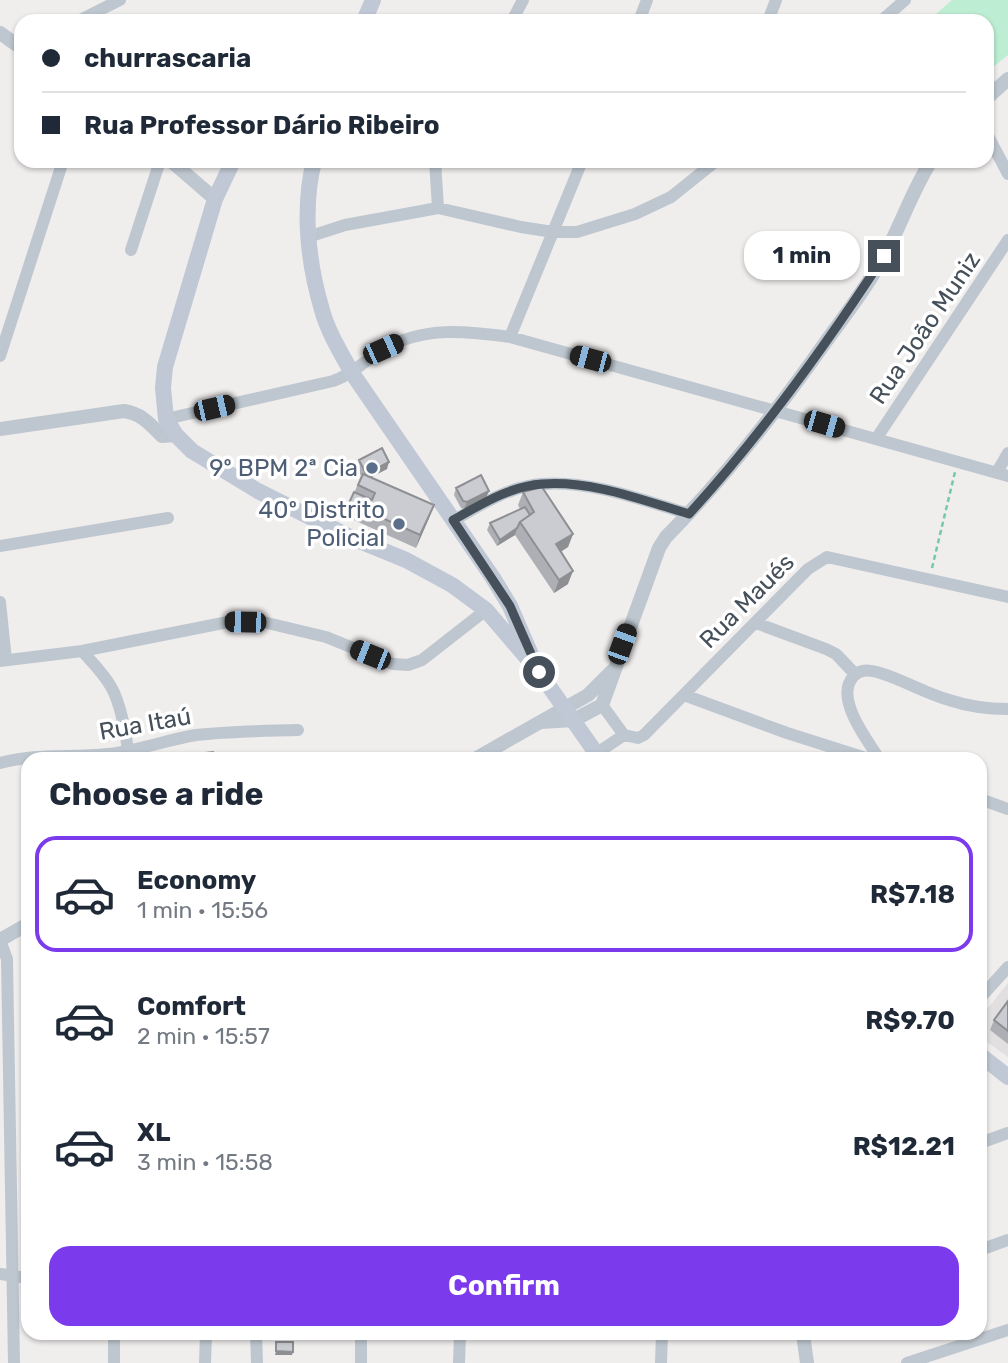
<!DOCTYPE html>
<html lang="en">
<head>
<meta charset="utf-8">
<style>
  :root { --surface:#fff; --page:#f2f2f3; --text:#1f2937; --muted:#747a83; --line:#e0e1e3; --accent:#7c3aed }
  body { margin:0; font-family:Rubik,sans-serif; background:var(--page); color:var(--text); height:100vh; display:flex; flex-direction:column; font-size:26px; white-space:nowrap }
  * { box-sizing:border-box; margin:0 }
  p { font-size:23px; color:var(--muted) }
  .icon { flex:none; width:38px; height:38px; fill:none; stroke:currentColor; stroke-width:2; stroke-linecap:round; stroke-linejoin:round }
  .map { position:relative; flex:1; overflow:hidden }
  .drawer { position:absolute; left:21px; top:752px; width:966px; height:588px; display:flex; flex-direction:column; background:var(--surface); border-radius:21px; box-shadow:0 2px 5px #0004 }
  .drawer>* { flex:none }
  .hud { position:absolute; left:14px; top:14px; width:980px; height:154px; border-radius:21px; box-shadow:0 2px 5px #0004; display:grid; align-content:center; height:154px; padding:0 28px; background:var(--surface) }
  .end { position:absolute; width:32px; height:32px; margin:-16px; border:9px solid #46505a; background:#fff; box-shadow:0 0 0 4px #fff }
  .from { border-radius:50% }
  .bubble { position:absolute; height:49px; border-radius:21px; background:var(--surface); box-shadow:0 2px 5px #0004; font-size:23px; font-weight:700; line-height:49px; text-align:center }
  .car { position:absolute; width:21px; height:42px; margin:-21px -10px; border-radius:9px; box-shadow:0 0 5px 2px #0007; background:linear-gradient(#222 24%,#8ab4d8 0 40%,#222 0 76%,#8ab4d8 0 86%,#222 0) }
  .hud b { display:flex; align-items:center; gap:24px; height:66px; font-size:26px }
  .hud b+b { border-top:2px solid var(--line) }
  .hud i { width:18px; height:18px; background:var(--text) }
  ul { padding:0; list-style:none }
  li { display:flex; align-items:center; gap:21px; height:116px; margin:0 14px 10px; padding:0 14px; border:4px solid transparent; border-radius:21px }
  li div { flex:1 }
  li b { display:block; font-size:26px }
  li em { font-style:normal; font-weight:700 }
  li.active { border-color:var(--accent) }
  li>.icon { width:63px; height:63px; stroke-width:1.5 }
  h2 { padding:0 28px; font-size:32px; line-height:84px }
  .cta { display:flex; gap:14px; margin-top:auto; padding:14px 28px }
  .cta a { flex:1; height:80px; border-radius:21px; background:var(--accent); color:#fff; font-size:28px; font-weight:700; line-height:80px; text-align:center }
  .map>svg:first-child { display:block }
  .education { fill:#e1dfdf }
  .green { fill:#bdedd2 }
  .lines { fill:none; stroke-linecap:round; stroke-linejoin:round }
  .path { stroke:#76c9a5; stroke-width:2.5; stroke-dasharray:5 3.5; stroke-linecap:butt }
  .minor { stroke:#bec7cf; stroke-width:12 }
  .tertiary { stroke:#bec7cf; stroke-width:14 }
  .secondary { stroke:#bfc8d4; stroke-width:16 }
  .wall { fill:#aeafb5 }
  .shaded-wall { fill:#8d8f93 }
  .building { fill:#caccd2; stroke:#8d8f93; stroke-width:2 }
  .route { stroke:#46505a; stroke-width:9 }
  .service-dot { fill:#5c6f8a; stroke:#fff; stroke-width:2.5 }
  .labels { text-anchor:middle; stroke-width:7; stroke-linejoin:round; paint-order:stroke }
  .street-label { font-size:24px; fill:#46505a; stroke:#fff }
  .service-label { font-size:24px; fill:#4e5e75; stroke:#fff; text-anchor:end }
</style>
</head>
<body>
<div class="map">
<svg width="1008" height="1363" viewBox="0 0 1008 1363">
  <rect width="100%" height="100%" fill="#f0eded"/>
  <path class="education" d="M1008 983V1057L980 1037V1018Z"/>
  <path class="green" d="M952 0H1008V55L987 72V21H928Z"/>
  <g class="lines">
    <path class="path" d="M932 568 955 472"/>
    <path class="minor" d="M78 21 120 0
      M512 21 523 0
      M639 21 647 0
      M768 21 776 0
      M881 21 905 0
      M987 134 1008 174
      M435 161 438 208
      M308 237 345 225 438 208 521 227 553 232H577L635 214 671 197 716 161
      M131 250 160 161
      M510 337 582 161
      M0 356 63 161
      M166 419 333 381C354 374 366 359 384 349 424 326 466 331 510 337L1008 476
      M876 439 1008 240
      M997 472 1008 453
      M453 521C480 505 510 486 542 484 590 480 642 500 689 514
      M0 546 168 518
      M0 602 6 660
      M756 623 826 649 836 654 855 674
      M82 651C92 662 102 672 110 685 121 702 127 739 129 760
      M0 661 82 651 228 622H263L326 637 393 664 408 665 422 660 486 610
      M684 695 787 733 872 760
      M602 705 624 735 638 738 644 735 808 569 827 557 1008 597
      M597 753 624 735
      M880 760C868 741 834 698 853 677 859 669 868 670 877 672 902 679 924 693 949 700 967 706 989 709 1008 709
      M0 763C36 753 71 758 107 754 137 751 166 740 196 735 230 731 264 731 298 730
      M980 799 1008 809
      M0 940 7 959 14 1363
      M980 998 1008 967
      M980 1143 1008 1133
      M980 1250 1008 1240
      M0 1274 28 1278
      M114 1334V1363
      M256 1334 257 1363
      M205 1363 206 1334
      M361 1363V1334
      M459 1363 460 1334
      M661 1363 662 1334
      M907 1363 1008 1330"/>
    <path class="tertiary" d="M0 33 21 48
      M987 98 1008 79
      M171 161 215 199
      M0 429 124 411C142 414 149 423 162 436L176 435
      M541 722 574 720 602 705 659 548 666 537C726 476 778 410 827 340 847 313 868 285 884 256 901 225 912 191 931 161
      M473 760 588 695 612 671
      M0 940 28 924
      M803 1334 807 1363"/>
    <path class="secondary" d="M364 21 373 0
      M233 161 215 199 165 367 163 388 166 419 176 435 192 451 258 491 350 537 406 560 452 585 486 610 539 672 601 760
      M314 161C302 209 308 263 322 310 328 332 341 353 352 373L493 578 510 606 532 657
      M980 1055 1008 1077"/>
  </g>
  <path class="wall" d="M359 460 387 469 371 477 429 518 416 548 345 516 361 476 357 467Z
    M456 488 486 498 464 509 461 508 454 495Z
    M523 492 573 534 568 547 561 552 568 584 554 593 515 535 497 546 487 530 490 523 520 509 518 505Z
    M1008 1001V1044L990 1030 994 1020Z"/>
  <path class="shaded-wall" d="M389 462 387 469 364 481 366 474Z
    M489 491 486 498 464 509 467 502Z
    M434 505 429 518 416 548 420 535Z
    M517 528 515 535 497 546 500 540Z
    M573 534 568 547 551 557 556 544Z
    M573 571 568 584 554 593 559 580Z
    M276 1351 293 1352 292 1355H275Z"/>
  <path class="building" d="M382 448 389 462 366 474 359 460Z
    M363 474 434 505 420 535 349 503 354 492 372 500 375 493 358 485Z
    M481 475 489 491 467 502 463 501 456 488Z
    M542 487 573 534 556 544 573 571 559 580 520 522 534 512 523 492Z
    M525 507 530 515 520 522 517 528 500 540 490 523Z
    M213 752 214 760H160V758Z
    M1008 1001V1031L994 1020Z
    M276 1342H293V1352L276 1351Z"/>
  <g class="lines">
    <path class="route" d="M539 672 510 606 453 520C480 505 510 486 542 484 591 480 642 500 689 514 762 434 825 347 884 256"/>
  </g>
  <g class="service-dot">
    <circle cx="372" cy="468" r="7"/>
    <circle cx="399" cy="524" r="7"/>
  </g>
  <g class="labels">
    <g class="street-label">
      <text transform="translate(925 328) rotate(-56)" y="8">Rua João Muniz</text>
      <text transform="translate(747 601) rotate(-45)" y="8">Rua Maués</text>
      <text transform="translate(145 724) rotate(-10)" y="8">Rua Itaú</text>
    </g>
    <g class="service-label">
      <text x="358" y="476">9º BPM 2ª Cia</text>
      <text x="385" y="518">40º Distrito<tspan x="385" dy="28">Policial</tspan></text>
    </g>
  </g>
</svg>
<i class="end from" style="left:539px;top:672px"></i>
<i class="end" style="left:884px;top:256px"></i>
<div class="bubble" style="left:744px;top:231px;width:116px">1 min</div>
<i class="car" style="left:383px;top:349px;rotate:66deg"></i>
<i class="car" style="left:590px;top:359px;rotate:285deg"></i>
<i class="car" style="left:214px;top:408px;rotate:77deg"></i>
<i class="car" style="left:824px;top:424px;rotate:106deg"></i>
<i class="car" style="left:245px;top:622px;rotate:271deg"></i>
<i class="car" style="left:622px;top:644px;rotate:20deg"></i>
<i class="car" style="left:370px;top:655px;rotate:292deg"></i>
<div class="hud">
<b><i class="from"></i>churrascaria</b>
<b><i></i>Rua Professor Dário Ribeiro</b>
</div>
<section class="drawer">
<h2>Choose a ride</h2>
<ul>
<li class="active"><svg class="icon" aria-label="car" viewBox="0 0 24 24"><path d="M5 17H2v-5l4-1 3-4h7l3 4 3 1v5h-3M9 17h6M6 11h13"/><circle cx="7" cy="17" r="2"/><circle cx="17" cy="17" r="2"/></svg><div><b>Economy</b><p>1 min · 15:56</p></div><em>R$7.18</em></li>
<li><svg class="icon" aria-label="car" viewBox="0 0 24 24"><path d="M5 17H2v-5l4-1 3-4h7l3 4 3 1v5h-3M9 17h6M6 11h13"/><circle cx="7" cy="17" r="2"/><circle cx="17" cy="17" r="2"/></svg><div><b>Comfort</b><p>2 min · 15:57</p></div><em>R$9.70</em></li>
<li><svg class="icon" aria-label="car" viewBox="0 0 24 24"><path d="M5 17H2v-5l4-1 3-4h7l3 4 3 1v5h-3M9 17h6M6 11h13"/><circle cx="7" cy="17" r="2"/><circle cx="17" cy="17" r="2"/></svg><div><b>XL</b><p>3 min · 15:58</p></div><em>R$12.21</em></li>
</ul>
<div class="cta"><a>Confirm</a></div>
</section>
</div>
</body>
</html>
